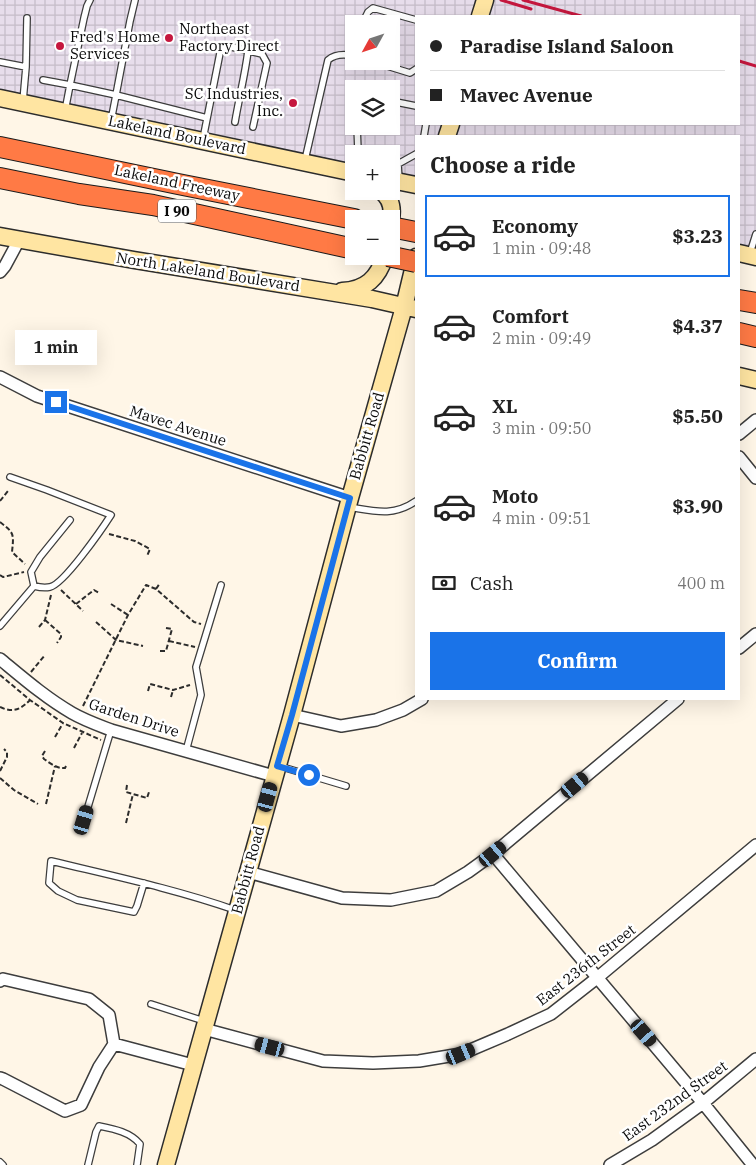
<!DOCTYPE html>
<html lang="en">
<head>
<meta charset="utf-8">
<style>
  :root { --surface:#fff; --page:#f2f2f2; --text:#222; --muted:#767676; --line:#e0e0e0; --accent:#1a73e8 }
  body { margin:0; font-family:"IBM Plex Serif",serif; background:var(--page); color:var(--text); height:100vh; display:flex; flex-direction:column; font-size:19px; white-space:nowrap }
  * { box-sizing:border-box; margin:0 }
  p { font-size:16px; color:var(--muted) }
  .icon { flex:none; width:28px; height:28px; fill:none; stroke:currentColor; stroke-width:2; stroke-linecap:round; stroke-linejoin:round }
  .map { position:relative; flex:1; overflow:hidden }
  .side { position:absolute; left:415px; top:135px; width:325px; height:565px; display:flex; flex-direction:column; background:var(--surface); border-radius:0px; box-shadow:0 5px 20px #0002 }
  .side>* { flex:none }
  .banner { position:absolute; left:415px; top:15px; width:325px; height:110px; border-radius:0px; box-shadow:0 5px 20px #0002; display:grid; align-content:center; height:110px; padding:0 15px; background:var(--surface) }
  .needle { width:32px; rotate:230deg }
  .buttons { position:absolute; left:345px; top:15px; display:grid; gap:10px }
  .buttons a { display:grid; place-items:center; width:55px; height:55px; border-radius:0px; background:var(--surface); box-shadow:0 5px 20px #0002; font-size:25px }
  .end { position:absolute; width:22px; height:22px; margin:-11px; border:6px solid #1a73e8; background:#fff; box-shadow:0 0 0 2px #fff }
  .from { border-radius:50% }
  .bubble { position:absolute; height:35px; border-radius:0px; background:var(--surface); box-shadow:0 5px 20px #0002; font-size:16px; font-weight:700; line-height:35px; text-align:center }
  .car { position:absolute; width:15px; height:30px; margin:-15px -8px; border-radius:6px; box-shadow:0 0 4px 1px #0007; background:linear-gradient(#222 24%,#8ab4d8 0 40%,#222 0 76%,#8ab4d8 0 86%,#222 0) }
  .banner b { display:flex; align-items:center; gap:18px; height:48px; font-size:19px }
  .banner b+b { border-top:1px solid var(--line) }
  .banner i { width:12px; height:12px; background:var(--text) }
  ul { padding:0; list-style:none }
  li { display:flex; align-items:center; gap:15px; height:82px; margin:0 10px 8px; padding:0 5px; border:2px solid transparent; border-radius:0px }
  li div { flex:1 }
  li b { display:block; font-size:19px }
  li em { font-style:normal; font-weight:700 }
  li.active { border-color:var(--accent) }
  li>.icon { width:45px; height:45px; stroke-width:1.5 }
  h2 { padding:0 15px; font-size:22px; line-height:60px }
  .pay { display:flex; align-items:center; gap:12px; height:55px; padding:0 15px; font-size:19px }
  .pay p { margin-inline-start:auto }
  .primary-button { display:flex; gap:10px; margin-top:auto; padding:10px 15px }
  .primary-button a { flex:1; height:58px; border-radius:0px; background:var(--accent); color:#fff; font-size:20px; font-weight:700; line-height:58px; text-align:center }
  .map>svg:first-child { display:block }
  .industrial { fill:url(#industrial-grid); fill-rule:evenodd }
  .lines { fill:none; stroke-linecap:round; stroke-linejoin:round }
  .lane-casing { stroke:#3d3d3d; stroke-width:8 }
  .street-casing { stroke:#3d3d3d; stroke-width:14 }
  .secondary-casing { stroke:#2c2c2c; stroke-width:19 }
  .highway-casing { stroke:#1b1b1b; stroke-width:22 }
  .path { stroke:#2c2c2c; stroke-width:2; stroke-dasharray:5 2.5; stroke-linecap:butt }
  .lane { stroke:#fff; stroke-width:5.5 }
  .street { stroke:#fff; stroke-width:11 }
  .secondary { stroke:#ffe5a2; stroke-width:16 }
  .highway { stroke:#ff7a45; stroke-width:20 }
  .rail { stroke:#c5173e; stroke-width:3 }
  .highway-bridge-casing { stroke:#1b1b1b; stroke-width:22; stroke-linecap:butt }
  .highway-bridge { stroke:#ff7a45; stroke-width:20 }
  .route { stroke:#1a73e8; stroke-width:6 }
  .poi-dot { fill:#c5173e; stroke:#fff; stroke-width:2 }
  .labels { text-anchor:middle; stroke-width:5; stroke-linejoin:round; paint-order:stroke }
  .shield { fill:#fff; stroke:#545454; stroke-width:1 }
  .shield-label { font-size:14px; font-weight:bold; fill:#0a0a0a }
  .poi-label { font-size:15px; fill:#0a0a0a; stroke:#fff; text-anchor:start }
  .street-label { font-size:15px; fill:#0a0a0a; stroke:#fff }
</style>
</head>
<body>
<div class="map">
<svg width="756" height="1165" viewBox="0 0 756 1165">
  <defs>
    <pattern id="industrial-grid" width="8" height="8" patternUnits="userSpaceOnUse" patternTransform="scale(1.25)"><rect width="8" height="8" fill="#e7ddeb"/><path d="M0 4h8M4 0v8" fill="none" stroke="#c5bcc8"/></pattern>
  </defs>
  <rect width="100%" height="100%" fill="#fff6e7"/>
  <path class="industrial" d="M0 0H756V257L739 253V136H416V185L391 180V154H354V172L0 98ZM416 16H739V124H416ZM354 24H391V61H354ZM354 89H391V126H354Z"/>
  <g class="lines">
    <g class="lane-casing">
      <path id="lane" d="M362 24 368 12 373 8 416 20
        M349 55 354 43
        M371 61 410 73 416 69
        M0 62 26 67 23 101
        M26 67 27 18
        M43 80 70 85 84 18 87 6 90 0
        M391 101 416 106
        M65 111 70 85 116 95 130 21 135 0
        M111 121 116 95 207 118
        M235 122C239 98 245 75 248 51
        M357 126 358 151
        M424 136 426 124
        M203 139 220 53 227 46 262 54 267 63 253 127
        M358 154V151L368 154
        M305 160 328 60C335 54 345 54 354 56
        M391 160 395 161 398 164 399 180
        M398 164 416 154
        M750 253 756 234
        M349 507C374 511 393 517 416 501
        M34 586 31 572 40 557 70 520
        M0 626 34 586C38 587 45 588 50 587 64 584 102 529 111 515L47 490 10 477
        M186 751 201 695 196 667 221 585
        M279 766 346 786
        M84 820 111 730
        M144 883 137 906 134 912 77 900 58 891 49 883 51 861C113 876 175 889 235 910
        M151 1004 204 1021
        M0 1162 3 1165
        M88 1165 96 1132 99 1126C114 1129 130 1132 140 1144L137 1165"/>
    </g>
    <g class="street-casing">
      <path id="street" d="M0 272 5 266 19 240
        M0 377 37 396 350 498
        M739 434 756 420
        M739 457 756 478
        M739 648 756 634
        M0 659C23 678 46 698 72 713 84 720 98 725 111 730L274 776
        M292 715 341 726 376 720 403 710 422 699
        M493 854 703 1103 753 1165
        M248 872 342 898 391 900 436 891 468 872 493 854 678 699
        M0 981 3 979 89 999 109 1015 114 1044 99 1067 81 1105 65 1111 3 1079 0 1078
        M204 1029 323 1061 373 1063 419 1061 461 1054 508 1034 551 1014 597 978 756 845
        M114 1044 193 1065
        M610 1165 652 1140 703 1103 756 1059"/>
    </g>
    <g class="secondary-casing">
      <path id="secondary" d="M480 16 485 0
        M0 98 354 173
        M447 136 451 124
        M391 180 416 185
        M381 191C391 198 393 208 391 219
        M0 236 134 260 372 299 416 309
        M739 253 756 257
        M342 291C366 290 378 278 385 256
        M739 376 756 380
        M166 1165 292 715 350 498 404 307 416 257"/>
    </g>
    <g class="highway-casing">
      <path id="highway" d="M0 147 178 184 354 219
        M0 178 79 194 153 205 354 249
        M391 227 416 232
        M739 300 756 303
        M739 333 756 337"/>
    </g>
    <path class="path" d="M0 501 8 491
      M0 522C14 533 14 533 12 552L25 564
      M109 534 135 541 150 549 147 556
      M0 575 3 577 24 572
      M156 589 160 583
      M61 590 83 611
      M76 604 94 590 99 593
      M111 604 128 615
      M45 620 61 634V637L57 643
      M96 622 116 640 143 646
      M39 627 45 620 51 595
      M169 641 195 647
      M160 651H166L172 629 166 628
      M31 672 45 655
      M0 675 30 700 63 723 101 740
      M148 691 150 684 173 690 190 685
      M171 697 173 690
      M83 706 128 615 146 585 156 589 194 622 201 624
      M0 707C13 713 20 710 30 700
      M55 737 63 723
      M74 748 82 733
      M45 751 42 756 44 759C50 763 57 769 65 768L67 764
      M0 771 7 757V752L4 749
      M0 778 14 790 38 804
      M127 785 126 792 147 798 149 792
      M46 804 55 766
      M126 823 133 794"/>
    <use href="#lane" class="lane"/>
    <use href="#street" class="street"/>
    <use href="#secondary" class="secondary"/>
    <use href="#highway" class="highway"/>
    <path class="rail" d="M501 0 531 9
      M523 0 581 16
      M739 61 756 66"/>
    <g class="highway-bridge-casing">
      <path id="highway-bridge" d="M388 256 416 262"/>
    </g>
    <use href="#highway-bridge" class="highway-bridge"/>
  </g>
  <g class="lines">
    <path class="route" d="M56 402 350 498 292 715 277 766 309 775"/>
  </g>
  <g class="poi-dot">
    <circle cx="169" cy="38" r="5"/>
    <circle cx="60" cy="46" r="5"/>
    <circle cx="293" cy="103" r="5"/>
  </g>
  <g class="labels">
    <rect class="shield" x="158" y="199.5" width="38" height="23" rx="4"/>
    <g class="shield-label">
      <text x="177" y="216">I 90</text>
    </g>
    <g class="poi-label">
      <text x="179" y="34">Northeast<tspan x="179" dy="17">Factory Direct</tspan></text>
      <text x="70" y="42">Fred's Home<tspan x="70" dy="17">Services</tspan></text>
      <text x="283" y="99" text-anchor="end">SC Industries,<tspan x="283" dy="17">Inc.</tspan></text>
    </g>
    <g class="street-label">
      <text transform="translate(177 135) rotate(12)" y="5">Lakeland Boulevard</text>
      <text transform="translate(177 183) rotate(12)" y="5">Lakeland Freeway</text>
      <text transform="translate(208 272) rotate(9)" y="5">North Lakeland Boulevard</text>
      <text transform="translate(178 426) rotate(18)" y="5">Mavec Avenue</text>
      <text transform="translate(367 436) rotate(-74)" y="5">Babbitt Road</text>
      <text transform="translate(134 718) rotate(18)" y="5">Garden Drive</text>
      <text transform="translate(248 870) rotate(-75)" y="5">Babbitt Road</text>
      <text transform="translate(586 965) rotate(-38)" y="5">East 236th Street</text>
      <text transform="translate(675 1101) rotate(-36)" y="5">East 232nd Street</text>
    </g>
  </g>
</svg>
<div class="buttons">
<a><svg class="needle" viewBox="-14 -14 28 28"><path d="M0-13l5 13h-10z" fill="#e53935"/><path d="M0 13l5-13h-10z" fill="#767676"/></svg></a>
<a><svg class="icon" aria-label="layers" viewBox="0 0 24 24"><path d="M12 4l9 5-9 5-9-5zM3 14l9 5 9-5"/></svg></a>
<a>+</a>
<a>−</a>
</div>
<i class="end from" style="left:309px;top:775px"></i>
<i class="end" style="left:56px;top:402px"></i>
<div class="bubble" style="left:15px;top:330px;width:82px">1 min</div>
<i class="car" style="left:575px;top:785px;rotate:50deg"></i>
<i class="car" style="left:268px;top:797px;rotate:15deg"></i>
<i class="car" style="left:84px;top:820px;rotate:17deg"></i>
<i class="car" style="left:493px;top:854px;rotate:50deg"></i>
<i class="car" style="left:644px;top:1033px;rotate:139deg"></i>
<i class="car" style="left:270px;top:1047px;rotate:285deg"></i>
<i class="car" style="left:461px;top:1054px;rotate:67deg"></i>
<div class="banner">
<b><i class="from"></i>Paradise Island Saloon</b>
<b><i></i>Mavec Avenue</b>
</div>
<section class="side">
<h2>Choose a ride</h2>
<ul>
<li class="active"><svg class="icon" aria-label="car" viewBox="0 0 24 24"><path d="M5 17H2v-5l4-1 3-4h7l3 4 3 1v5h-3M9 17h6M6 11h13"/><circle cx="7" cy="17" r="2"/><circle cx="17" cy="17" r="2"/></svg><div><b>Economy</b><p>1 min · 09:48</p></div><em>$3.23</em></li>
<li><svg class="icon" aria-label="car" viewBox="0 0 24 24"><path d="M5 17H2v-5l4-1 3-4h7l3 4 3 1v5h-3M9 17h6M6 11h13"/><circle cx="7" cy="17" r="2"/><circle cx="17" cy="17" r="2"/></svg><div><b>Comfort</b><p>2 min · 09:49</p></div><em>$4.37</em></li>
<li><svg class="icon" aria-label="car" viewBox="0 0 24 24"><path d="M5 17H2v-5l4-1 3-4h7l3 4 3 1v5h-3M9 17h6M6 11h13"/><circle cx="7" cy="17" r="2"/><circle cx="17" cy="17" r="2"/></svg><div><b>XL</b><p>3 min · 09:50</p></div><em>$5.50</em></li>
<li><svg class="icon" aria-label="car" viewBox="0 0 24 24"><path d="M5 17H2v-5l4-1 3-4h7l3 4 3 1v5h-3M9 17h6M6 11h13"/><circle cx="7" cy="17" r="2"/><circle cx="17" cy="17" r="2"/></svg><div><b>Moto</b><p>4 min · 09:51</p></div><em>$3.90</em></li>
</ul>
<div class="pay"><svg class="icon" aria-label="cash" viewBox="0 0 24 24"><path d="M3 7h18v10H3z"/><circle cx="12" cy="12" r="2"/></svg>Cash<p>400 m</p></div>
<div class="primary-button"><a>Confirm</a></div>
</section>
</div>
</body>
</html>
